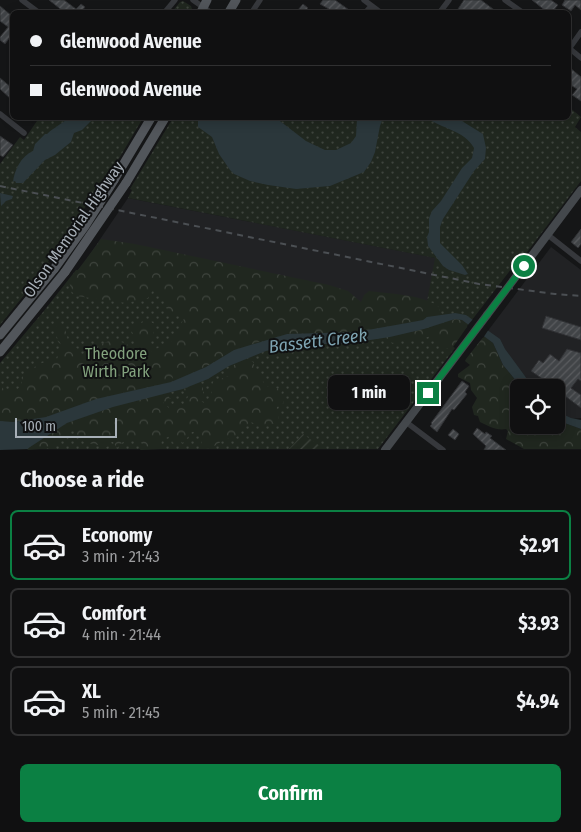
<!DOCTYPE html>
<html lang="en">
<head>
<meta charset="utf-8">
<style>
  :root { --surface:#101011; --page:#19191a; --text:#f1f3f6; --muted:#9c9d9f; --line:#303031; --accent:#0b8043 }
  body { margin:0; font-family:"Fira Sans Condensed",sans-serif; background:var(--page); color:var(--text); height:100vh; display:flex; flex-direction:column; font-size:19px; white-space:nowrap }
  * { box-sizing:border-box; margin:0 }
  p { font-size:16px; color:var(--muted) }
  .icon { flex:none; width:28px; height:28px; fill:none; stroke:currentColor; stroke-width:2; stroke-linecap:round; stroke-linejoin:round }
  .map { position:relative; height:450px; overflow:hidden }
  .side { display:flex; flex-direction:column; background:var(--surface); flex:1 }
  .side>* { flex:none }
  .hud { position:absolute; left:10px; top:10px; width:561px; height:110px; border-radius:8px; box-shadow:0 2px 12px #0003,0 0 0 1px var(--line); display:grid; align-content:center; height:110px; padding:0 20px; background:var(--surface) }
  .tools { position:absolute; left:510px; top:379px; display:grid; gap:10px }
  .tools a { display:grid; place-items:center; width:55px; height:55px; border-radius:8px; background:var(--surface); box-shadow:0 2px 12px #0003,0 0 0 1px var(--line); font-size:25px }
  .scale { position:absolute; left:15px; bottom:12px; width:102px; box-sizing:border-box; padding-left:5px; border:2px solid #a7afb7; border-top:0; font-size:14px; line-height:18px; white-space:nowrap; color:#a7afb7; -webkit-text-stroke:4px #101112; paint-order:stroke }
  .end { position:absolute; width:22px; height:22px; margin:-11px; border:6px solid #0b8043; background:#fff; box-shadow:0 0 0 2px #fff }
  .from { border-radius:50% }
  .bubble { position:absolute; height:35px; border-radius:8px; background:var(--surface); box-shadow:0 2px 12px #0003,0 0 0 1px var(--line); font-size:16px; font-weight:700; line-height:35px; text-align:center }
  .hud b { display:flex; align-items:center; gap:18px; height:48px; font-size:19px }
  .hud b+b { border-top:1px solid var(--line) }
  .hud i { width:12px; height:12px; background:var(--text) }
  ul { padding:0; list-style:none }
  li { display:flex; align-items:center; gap:15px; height:70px; margin:0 10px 8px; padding:0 10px; border:2px solid var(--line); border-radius:8px }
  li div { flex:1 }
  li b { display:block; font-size:19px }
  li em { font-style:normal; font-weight:700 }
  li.active { border-color:var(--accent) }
  li>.icon { width:45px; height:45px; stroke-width:1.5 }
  h2 { padding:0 20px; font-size:22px; line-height:60px }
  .cta { display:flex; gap:10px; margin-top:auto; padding:10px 20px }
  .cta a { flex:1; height:58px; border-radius:8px; background:var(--accent); color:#fff; font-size:20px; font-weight:700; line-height:58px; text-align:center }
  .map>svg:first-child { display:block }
  .built { fill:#212224 }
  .grass { fill:url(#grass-dots) }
  .forest { fill:url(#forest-crowns) }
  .garden { fill:url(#garden-furrows) }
  .water { fill:#2b373b }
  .pier { fill:#151617 }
  .building { fill:url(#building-hatch); stroke:#2f3033 }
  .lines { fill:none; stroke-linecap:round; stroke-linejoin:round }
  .street { stroke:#36383c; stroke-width:5.5 }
  .secondary { stroke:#44484c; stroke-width:8 }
  .primary { stroke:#52565b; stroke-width:9 }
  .rail { stroke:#4b4f53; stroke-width:2; stroke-dasharray:6 5; stroke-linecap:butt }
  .secondary-bridge { stroke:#44484c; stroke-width:8 }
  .primary-bridge { stroke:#52565b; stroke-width:9 }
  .route { stroke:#0b8043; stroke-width:6 }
  .labels { text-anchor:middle; stroke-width:4; stroke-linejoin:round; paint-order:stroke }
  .street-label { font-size:16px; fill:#a7afb7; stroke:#101112 }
  .park-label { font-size:16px; fill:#83a27e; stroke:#101112 }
  .water-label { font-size:18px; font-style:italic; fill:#7ea4b2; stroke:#101112 }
</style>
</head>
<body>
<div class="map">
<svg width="581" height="450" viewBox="0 0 581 450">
  <defs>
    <pattern id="grass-dots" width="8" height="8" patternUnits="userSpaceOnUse" patternTransform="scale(1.25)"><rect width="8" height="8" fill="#20271f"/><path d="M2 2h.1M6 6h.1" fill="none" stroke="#3e443d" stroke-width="1.8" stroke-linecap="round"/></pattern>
    <pattern id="forest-crowns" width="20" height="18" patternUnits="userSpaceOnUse" patternTransform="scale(1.25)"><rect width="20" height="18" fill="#20271f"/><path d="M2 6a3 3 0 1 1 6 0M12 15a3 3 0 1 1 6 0" fill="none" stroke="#3e443d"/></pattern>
    <pattern id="garden-furrows" width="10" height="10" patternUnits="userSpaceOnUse" patternTransform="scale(1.25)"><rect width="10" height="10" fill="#20271f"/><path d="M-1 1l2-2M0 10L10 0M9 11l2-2" fill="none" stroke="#3e443d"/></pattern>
    <pattern id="building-hatch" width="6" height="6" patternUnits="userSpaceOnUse" patternTransform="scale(1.25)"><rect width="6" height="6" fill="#414447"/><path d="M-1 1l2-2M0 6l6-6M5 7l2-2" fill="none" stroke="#5a5c5f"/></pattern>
  </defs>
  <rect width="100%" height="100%" fill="#151617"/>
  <path class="built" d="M128 198 436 258 424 318 84 263Z
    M551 247 581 270V418L570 419 556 410V388L534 387 487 332Z"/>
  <path class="grass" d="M183 1 191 6 193 12H172L180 2Z
    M569 107 581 117 575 127 581 132V181L518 264H515L452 346 455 348 378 449H0V363L43 312 76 270H78L84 263 424 318 435 258 128 198 132 190 130 189 173 118H569Z
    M39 118H143L104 184H101L48 262 50 263 0 325V164L20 137 24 140Z"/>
  <path class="forest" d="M101 239 135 244 329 285 348 291 361 302 364 295 369 291C390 294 424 294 440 308L438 315 427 317 423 320 356 332 287 334 262 341 234 350 206 367 174 381 172 377 170 378 171 382 96 399 46 417 13 422 0 421V387L1 386 6 392 18 389 22 384 21 378C31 367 43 361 57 359L58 356 57 354 63 346 58 342 55 327 60 324H63C67 332 67 341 71 348H77L81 355 90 356C100 344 109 336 124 343 129 345 130 347 135 348L138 343 132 332V326L136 324 142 323 144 320H149L154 324C156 335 148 341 149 352 158 350 159 345 170 343L179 332 181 324 185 317 178 314H169L160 291 153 290 148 298 126 303 76 296 72 292 69 282Z
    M455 319 462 320 469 324 451 350 443 347 433 335 417 341 409 339 393 343 388 341V337L424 329Z
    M484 336 493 343 503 365 521 387 519 388V425H556V420L581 429V449H524L506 439 508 431 506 429C497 431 488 426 480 422L478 416 474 415 472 407 477 398 471 390 470 383 458 377V374L470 365 465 361 466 359Z
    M245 358 253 362 258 374 266 386 276 388 282 391 280 396 284 403 277 407 276 414 279 417 276 423 266 424 264 426 250 422 235 438C218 439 221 445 207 449L202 447 201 432 200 431 192 432 183 443 179 440 173 443 170 436 162 440 160 449 140 450 143 444C131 438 127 437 117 448L113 442H110L107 447C104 447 102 446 99 445 88 443 80 444 76 431L71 429 67 431 52 448 27 450 67 423 113 407 164 393 171 399 163 403 169 408 180 402 184 406H192L186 400 191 392H184L183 389 198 383 203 387V396L201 399V401L204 403C209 399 214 393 211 387L214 380 219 382 220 379 229 376 234 365Z"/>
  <path class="garden" d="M303 434 324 449H289Z"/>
  <path class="water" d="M68 118H94L82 130 74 133 71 142 66 146 55 155 45 160 23 183H16L15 181 13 182C14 171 21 156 33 151L35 144 45 134H47C53 128 62 124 68 118Z
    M200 118H276L306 141 325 150H336L351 143 356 136 357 118H383L380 126 375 152 371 162 364 172 330 186 296 189 268 185 250 181 234 174 230 170 219 154 212 137 198 127V119Z
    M427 118H457L483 134 486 148 485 159 474 171 443 219 440 227V243L462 265 468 274 465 275 449 270 443 266 428 246 427 237 429 232V218L432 211 441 201 462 168 472 158 474 148C464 130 442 129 427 118Z
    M0 193 13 196 12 199 6 201 1 206Z
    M455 313 466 315 500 339 505 349 533 387H521L503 365 493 343 462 320 455 319 424 329 390 337 344 344H299L266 351 229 366 208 379 183 389 113 407 67 423 27 449 0 450V421L13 422 46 417 96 399 171 382 206 367 234 350 287 334 356 332 407 323 423 320 427 317Z
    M556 411 571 418 581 420V429L556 420Z"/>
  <path class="pier" d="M474 318 489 329 483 338 467 326Z"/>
  <path class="building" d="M49 0H64L76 9 81 4 85 7 81 12H64Z
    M323 0H335L352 12H334L320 4Z
    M464 0H481L497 12H456Z
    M532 0H551L558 5 552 12H547Z
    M565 0H581V10L575 5 571 11 562 5Z
    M303 4 308 8 304 12H301L298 10Z
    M0 6 12 16V34L5 44 0 40V37L8 27 0 21Z
    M569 67 581 77V101L572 95 577 89 569 84Z
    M0 78 12 88V100L0 89Z
    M0 136 13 145 3 157 0 155Z
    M581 229V244L578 248 571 242Z
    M546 316 581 327V340L542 328Z
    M567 349 581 353V381L578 379 571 388 581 395V408L565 396 556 406V386L546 378 544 380 531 371 539 360 543 363 550 354 559 361Z
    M462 381 469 386 465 392 467 394 454 410 452 409 437 432 430 426 432 424 431 423Z
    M477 428 485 434 486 432 492 436 490 438 506 450H484L486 446 473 434Z
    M453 429 459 434 455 440 448 435Z"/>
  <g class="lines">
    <path class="street" d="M22 0 38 12
      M193 0 210 12
      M364 0 380 12
      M505 0 522 12
      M165 12 175 0
      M252 12 260 0
      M366 12 371 6
      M440 12 449 0
      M569 48 581 58
      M569 49 581 32
      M0 114 24 133
      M548 235 581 261
      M406 422 443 450"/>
    <path class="secondary" d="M524 266 581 190
      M385 450 487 315"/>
    <path class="primary" d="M201 12 207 0
      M229 12 236 0
      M114 180 151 118
      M126 183 165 118
      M0 335 54 269
      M0 352 65 272"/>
    <path class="rail" d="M0 186 479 284 555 294 581 296"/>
    <path class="secondary-bridge" d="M487 315 524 266"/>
    <path class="primary-bridge" d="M54 269 85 226 114 180
      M65 272 126 183"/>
  </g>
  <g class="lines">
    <path class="route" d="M428 393 524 266"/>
  </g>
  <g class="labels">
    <g class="street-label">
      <text transform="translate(73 229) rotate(-55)" y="6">Olson Memorial Highway</text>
    </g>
    <g class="park-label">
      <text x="116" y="359">Theodore<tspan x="116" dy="18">Wirth Park</tspan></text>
    </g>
    <g class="water-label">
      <text transform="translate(318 341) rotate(-7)" y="6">Bassett Creek</text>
    </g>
  </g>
</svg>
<div class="tools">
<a><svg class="icon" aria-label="locate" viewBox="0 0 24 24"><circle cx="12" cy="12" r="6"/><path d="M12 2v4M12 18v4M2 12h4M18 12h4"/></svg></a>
</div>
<div class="scale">100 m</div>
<i class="end from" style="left:524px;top:266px"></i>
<i class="end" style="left:428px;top:393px"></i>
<div class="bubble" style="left:328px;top:375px;width:82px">1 min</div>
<div class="hud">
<b><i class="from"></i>Glenwood Avenue</b>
<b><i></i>Glenwood Avenue</b>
</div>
</div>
<section class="side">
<h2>Choose a ride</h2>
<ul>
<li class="active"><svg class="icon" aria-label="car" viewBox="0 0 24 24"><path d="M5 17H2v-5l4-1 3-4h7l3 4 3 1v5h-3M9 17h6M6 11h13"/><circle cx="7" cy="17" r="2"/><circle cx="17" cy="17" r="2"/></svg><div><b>Economy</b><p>3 min · 21:43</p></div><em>$2.91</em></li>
<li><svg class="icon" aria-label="car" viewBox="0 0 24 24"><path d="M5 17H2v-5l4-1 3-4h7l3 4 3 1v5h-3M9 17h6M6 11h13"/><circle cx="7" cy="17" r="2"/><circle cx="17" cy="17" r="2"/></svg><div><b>Comfort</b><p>4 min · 21:44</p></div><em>$3.93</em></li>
<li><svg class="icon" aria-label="car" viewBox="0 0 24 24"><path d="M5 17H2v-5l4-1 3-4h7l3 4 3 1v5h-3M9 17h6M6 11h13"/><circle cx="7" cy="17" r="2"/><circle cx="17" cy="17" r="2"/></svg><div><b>XL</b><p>5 min · 21:45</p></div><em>$4.94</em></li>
</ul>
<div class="cta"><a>Confirm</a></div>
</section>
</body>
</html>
